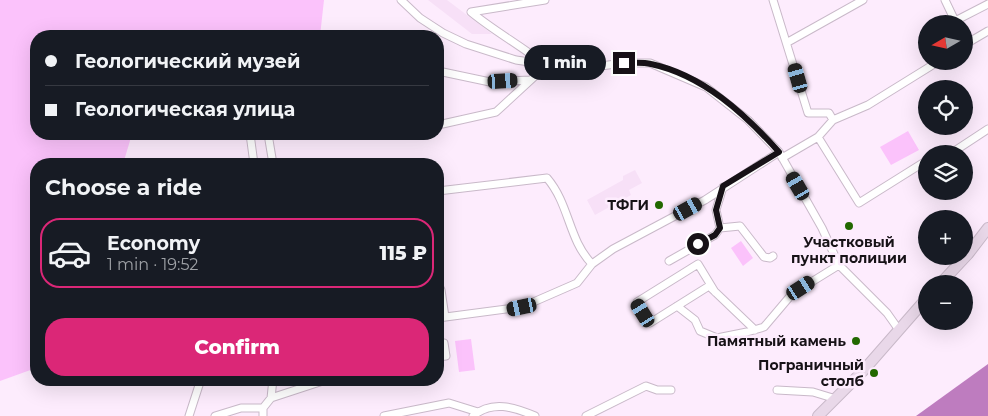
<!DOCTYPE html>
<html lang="en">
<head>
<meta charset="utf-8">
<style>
  :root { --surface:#171b24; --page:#242831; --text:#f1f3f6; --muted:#9ea1a6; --line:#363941; --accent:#db2777 }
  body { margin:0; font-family:Montserrat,sans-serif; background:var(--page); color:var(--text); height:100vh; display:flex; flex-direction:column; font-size:19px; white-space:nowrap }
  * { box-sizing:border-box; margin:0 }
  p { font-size:16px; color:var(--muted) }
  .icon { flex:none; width:28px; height:28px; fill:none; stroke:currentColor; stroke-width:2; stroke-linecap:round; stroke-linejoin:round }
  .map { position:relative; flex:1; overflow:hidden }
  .panel { position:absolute; left:30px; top:158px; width:414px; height:228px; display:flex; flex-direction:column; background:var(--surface); border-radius:20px; box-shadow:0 5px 20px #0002 }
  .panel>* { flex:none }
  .hud { position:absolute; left:30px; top:30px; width:414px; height:110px; border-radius:20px; box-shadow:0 5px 20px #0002; display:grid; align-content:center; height:110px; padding:0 15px; background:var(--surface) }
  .needle { width:32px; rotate:261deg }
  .controls { position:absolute; left:918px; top:15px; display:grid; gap:10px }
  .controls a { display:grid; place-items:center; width:55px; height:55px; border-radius:50%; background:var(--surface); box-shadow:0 5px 20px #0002; font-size:25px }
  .end { position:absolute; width:22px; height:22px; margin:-11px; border:6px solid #171217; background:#fff; box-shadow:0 0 0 2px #fff }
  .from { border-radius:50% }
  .bubble { position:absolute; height:35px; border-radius:18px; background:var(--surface); box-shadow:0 5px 20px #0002; font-size:16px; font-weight:800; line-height:35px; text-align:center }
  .car { position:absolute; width:15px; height:30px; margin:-15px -8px; border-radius:6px; box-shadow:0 0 4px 1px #0007; background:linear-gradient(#222 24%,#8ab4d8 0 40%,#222 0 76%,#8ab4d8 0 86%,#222 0) }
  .hud b { display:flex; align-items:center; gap:18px; height:48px; font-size:19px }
  .hud b+b { border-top:1px solid var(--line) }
  .hud i { width:12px; height:12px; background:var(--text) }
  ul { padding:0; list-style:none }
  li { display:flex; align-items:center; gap:15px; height:70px; margin:0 10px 8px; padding:0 5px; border:2px solid transparent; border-radius:20px }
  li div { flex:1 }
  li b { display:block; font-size:19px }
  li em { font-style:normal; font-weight:800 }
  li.active { border-color:var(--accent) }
  li>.icon { width:45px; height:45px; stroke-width:1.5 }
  h2 { padding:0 15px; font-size:22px; line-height:60px }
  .action { display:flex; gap:10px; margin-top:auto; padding:10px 15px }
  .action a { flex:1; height:58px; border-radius:20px; background:var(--accent); color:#fff; font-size:20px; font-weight:800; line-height:58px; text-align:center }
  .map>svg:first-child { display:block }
  .built { fill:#f7e0f7 }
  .green { fill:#fbc2fb }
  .water { fill:#be7cbf }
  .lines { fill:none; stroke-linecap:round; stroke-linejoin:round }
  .minor-casing { stroke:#c9b9c9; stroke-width:9 }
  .secondary-casing { stroke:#c9b9c9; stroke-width:12 }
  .minor { stroke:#fff; stroke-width:7 }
  .secondary { stroke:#e9d8e9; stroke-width:10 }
  .route { stroke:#171217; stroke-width:6 }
  .poi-dot { fill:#226800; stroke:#fdecfd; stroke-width:2 }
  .labels { text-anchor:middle; stroke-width:5; stroke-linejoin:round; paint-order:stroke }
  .poi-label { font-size:14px; font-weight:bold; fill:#171217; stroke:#fdecfd; text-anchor:end }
</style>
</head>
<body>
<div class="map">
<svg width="988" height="416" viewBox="0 0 988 416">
  <rect width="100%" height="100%" fill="#fdecfd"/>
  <path class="built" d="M428 0H447L492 34H472Z
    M635 170 642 183 629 190 631 195 595 215 587 200 623 180V176Z"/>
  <path class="green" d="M0 0H324L320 36H36V134H132L123 164H36V368L0 381Z
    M908 131 919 150 891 165 880 147Z
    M741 241 753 258 743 266 731 248Z
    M471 339 475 370 459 372 455 341Z"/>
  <path class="water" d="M988 364V416H916Z"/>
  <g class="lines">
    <g class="minor-casing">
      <path id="minor" d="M401 0 420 18 443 33 466 44 516 60 577 69 624 63H650L706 87 748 120 779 152 822 228 839 265 887 313 899 330
        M773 0 808 113H829L833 120
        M945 0 955 21
        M956 24 955 21 988 4
        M788 42 863 0
        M964 45 988 31
        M544 64C520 45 494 31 471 12L545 0
        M438 71 490 82 530 80
        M438 125 496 112 546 66
        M250 134 254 164
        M268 134 273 164
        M818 137 859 203 926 161
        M950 154 988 129
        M782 158 818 137 833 120 868 105 939 61
        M438 191 547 178C570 205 568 239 592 264L577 283 522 307 438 318
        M720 228 740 226 764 257 770 258 773 256
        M669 261 715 235 720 228 716 210 723 187
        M592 264 613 249 705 200 779 152
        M438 284 441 290 445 317
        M715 292 698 264 637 302 650 323 709 286 755 330
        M677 306 695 320 700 331 717 338 747 332 764 327 792 294 839 265
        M438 357 446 356 444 343
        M777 390 813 392 836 399
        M271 398 329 379
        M189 416 201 379
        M215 416 241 408H263
        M263 416V408L271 398 273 379
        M384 416 449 403 478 412
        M473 416C492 400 514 407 535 416
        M586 416 646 386 657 390H671"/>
    </g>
    <g class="secondary-casing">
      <path id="secondary" d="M940 284 968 254 988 228
        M818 416 863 371 926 299"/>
    </g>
    <use href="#minor" class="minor"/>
    <use href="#secondary" class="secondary"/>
  </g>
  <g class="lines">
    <path class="route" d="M624 63C633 63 643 62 651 64 703 75 745 114 779 152L723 186 716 210 720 228 715 235 698 244"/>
  </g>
  <g class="poi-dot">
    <circle cx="659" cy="205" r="5"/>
    <circle cx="849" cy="226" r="5"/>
    <circle cx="856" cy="341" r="5"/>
    <circle cx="874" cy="373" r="5"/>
  </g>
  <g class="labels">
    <g class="poi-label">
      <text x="649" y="210">ТФГИ</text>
      <text x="849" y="247" text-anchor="middle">Участковый<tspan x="849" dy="16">пункт полиции</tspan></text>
      <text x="846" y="346">Памятный камень</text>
      <text x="864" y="370">Пограничный<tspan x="864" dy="16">столб</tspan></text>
    </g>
  </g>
</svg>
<div class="controls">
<a><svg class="needle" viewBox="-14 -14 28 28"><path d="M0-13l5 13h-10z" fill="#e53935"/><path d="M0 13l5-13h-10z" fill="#9ea1a6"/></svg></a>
<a><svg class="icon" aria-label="locate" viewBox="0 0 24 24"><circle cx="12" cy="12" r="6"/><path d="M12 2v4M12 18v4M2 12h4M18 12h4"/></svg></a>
<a><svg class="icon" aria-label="layers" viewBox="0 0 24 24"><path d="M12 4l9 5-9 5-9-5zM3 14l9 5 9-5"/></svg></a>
<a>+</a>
<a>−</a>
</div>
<i class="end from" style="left:698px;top:244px"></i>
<i class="end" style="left:624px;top:63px"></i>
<div class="bubble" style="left:524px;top:45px;width:82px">1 min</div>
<i class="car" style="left:798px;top:78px;rotate:344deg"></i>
<i class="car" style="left:503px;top:81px;rotate:87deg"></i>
<i class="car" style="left:798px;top:186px;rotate:330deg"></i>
<i class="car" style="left:688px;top:209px;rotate:61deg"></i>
<i class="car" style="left:801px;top:288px;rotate:57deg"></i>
<i class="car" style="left:522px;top:307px;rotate:258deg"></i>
<i class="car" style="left:643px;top:313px;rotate:328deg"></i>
<div class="hud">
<b><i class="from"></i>Геологический музей</b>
<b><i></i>Геологическая улица</b>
</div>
<section class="panel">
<h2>Choose a ride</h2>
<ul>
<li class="active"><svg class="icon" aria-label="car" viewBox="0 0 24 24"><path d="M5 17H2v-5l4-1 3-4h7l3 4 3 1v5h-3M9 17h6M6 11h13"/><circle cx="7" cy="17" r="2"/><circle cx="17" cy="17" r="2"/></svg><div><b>Economy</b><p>1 min · 19:52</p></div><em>115 ₽</em></li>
</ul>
<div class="action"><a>Confirm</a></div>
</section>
</div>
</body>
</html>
